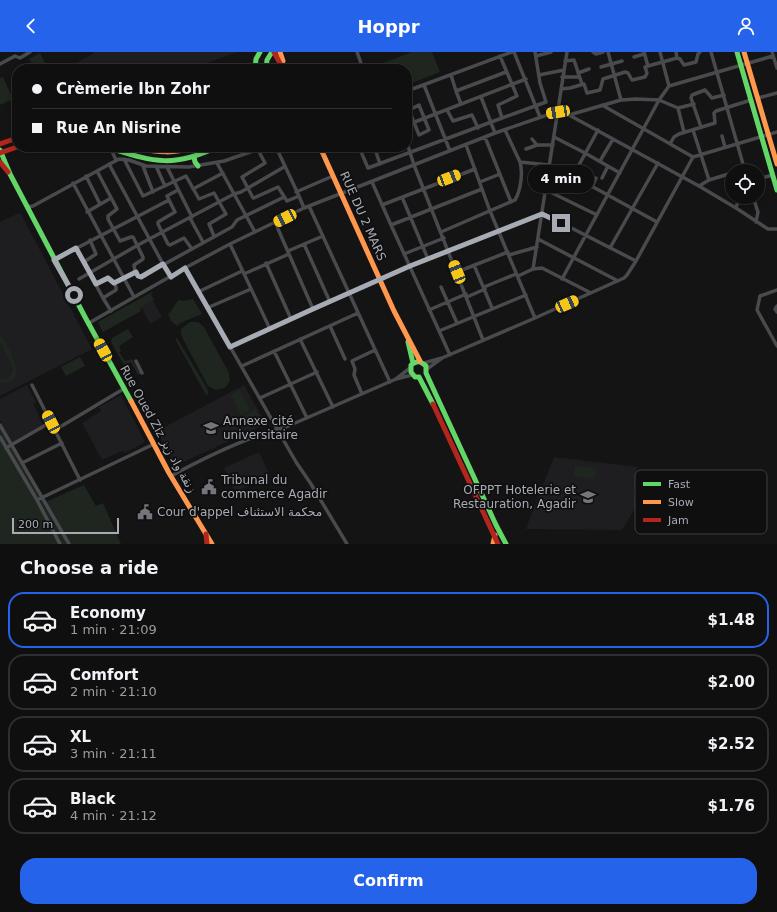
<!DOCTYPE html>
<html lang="en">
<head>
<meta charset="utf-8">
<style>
  :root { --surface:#0f0f10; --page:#1d1d1e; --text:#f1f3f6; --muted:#9b9c9f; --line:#2f2f30; --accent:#2563eb }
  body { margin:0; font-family:"DejaVu Sans","Noto Sans Arabic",sans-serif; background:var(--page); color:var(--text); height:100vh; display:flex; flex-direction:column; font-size:15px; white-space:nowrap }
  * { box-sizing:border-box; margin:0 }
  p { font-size:13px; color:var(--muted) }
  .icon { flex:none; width:22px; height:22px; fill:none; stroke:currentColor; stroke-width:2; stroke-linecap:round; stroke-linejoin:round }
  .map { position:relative; height:492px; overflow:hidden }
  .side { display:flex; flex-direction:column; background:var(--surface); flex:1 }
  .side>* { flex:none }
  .top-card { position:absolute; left:12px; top:12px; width:400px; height:88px; border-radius:16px; box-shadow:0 2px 6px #0003,0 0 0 1px var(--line); display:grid; align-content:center; height:88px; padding:0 20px; background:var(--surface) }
  .controls { position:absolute; left:725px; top:112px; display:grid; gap:8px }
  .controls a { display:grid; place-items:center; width:40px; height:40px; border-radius:50%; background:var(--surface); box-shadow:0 2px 6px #0003,0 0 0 1px var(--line); font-size:20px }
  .scale { position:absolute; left:12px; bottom:10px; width:107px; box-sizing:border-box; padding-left:4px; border:2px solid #a7abb4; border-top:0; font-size:11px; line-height:14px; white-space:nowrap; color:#a7abb4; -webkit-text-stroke:3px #0f0f10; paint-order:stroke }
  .end { position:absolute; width:18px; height:18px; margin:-9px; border:5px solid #a7abb4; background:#111; box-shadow:0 0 0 2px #111 }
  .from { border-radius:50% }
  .bubble { position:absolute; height:28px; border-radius:14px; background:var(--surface); box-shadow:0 2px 6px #0003,0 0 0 1px var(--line); font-size:13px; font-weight:700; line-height:28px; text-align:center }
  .car { position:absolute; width:12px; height:24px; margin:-12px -6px; border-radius:5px; box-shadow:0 0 3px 1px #0007; background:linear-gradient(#f5c518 24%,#345 0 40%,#f5c518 0 76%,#345 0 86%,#f5c518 0) }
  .top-card b { display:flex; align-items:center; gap:14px; height:38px; font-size:15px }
  .top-card b+b { border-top:1px solid var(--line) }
  .top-card i { width:10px; height:10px; background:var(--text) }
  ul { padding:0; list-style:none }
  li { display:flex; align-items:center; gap:12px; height:56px; margin:0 8px 6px; padding:0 12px; border:2px solid var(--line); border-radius:16px }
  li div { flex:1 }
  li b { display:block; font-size:15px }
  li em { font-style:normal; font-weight:700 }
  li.on { border-color:var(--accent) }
  li>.icon { width:36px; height:36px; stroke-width:1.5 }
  h2 { padding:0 20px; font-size:18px; line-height:48px }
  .primary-button { display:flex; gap:8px; margin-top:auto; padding:8px 20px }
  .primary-button a { flex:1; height:46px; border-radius:16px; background:var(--accent); color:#fff; font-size:16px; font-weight:700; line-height:46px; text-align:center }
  header { display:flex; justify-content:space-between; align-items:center; height:52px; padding:0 20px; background:var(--accent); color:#fff; font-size:18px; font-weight:700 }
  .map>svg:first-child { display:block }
  .built { fill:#1e1e20 }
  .green { fill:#1f251f }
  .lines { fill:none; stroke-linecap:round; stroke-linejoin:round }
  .street { stroke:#494a4d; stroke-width:3.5 }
  .fast { stroke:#63d668; stroke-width:5 }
  .slow { stroke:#ff974d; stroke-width:5 }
  .jam { stroke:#b3261e; stroke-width:5 }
  .route { stroke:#a7abb4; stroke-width:5 }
  .labels { text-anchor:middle; stroke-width:3.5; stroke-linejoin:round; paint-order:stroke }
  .street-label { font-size:12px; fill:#a7abb4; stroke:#0f0f10 }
  .poi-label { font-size:12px; fill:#a7abb4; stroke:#0f0f10; text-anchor:start }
  .key { fill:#0f0f10; stroke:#3d3e41; stroke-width:1 }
  .key-label { font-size:11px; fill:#a7abb4 }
</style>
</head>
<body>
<header><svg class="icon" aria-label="back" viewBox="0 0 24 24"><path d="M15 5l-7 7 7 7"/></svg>Hoppr<svg class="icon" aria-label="person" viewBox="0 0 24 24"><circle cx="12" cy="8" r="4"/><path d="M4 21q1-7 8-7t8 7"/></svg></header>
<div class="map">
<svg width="777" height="492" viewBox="0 0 777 492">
  <rect width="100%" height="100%" fill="#141415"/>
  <path class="built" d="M93 0H237L196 15V16L193 17 191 16 188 17H65L93 2Z
    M19 161 21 162 92 297 0 344V170Z
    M153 249 162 265 150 272 141 255Z
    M27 333 36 350 33 352 44 374 13 392 0 369V347Z
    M244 333 266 372 175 414 157 379Z
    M121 343 145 390 125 401 122 399 102 408 82 371 101 359 99 355Z
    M259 400 270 424 235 440 224 416Z
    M554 405 637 415 634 440 639 450 622 478 526 477Z"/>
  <path class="green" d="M412 0H432L440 20 407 33V17H379L378 13Z
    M40 1 48 17H35L29 7Z
    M3 25 13 47 0 53V26Z
    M153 240 151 242 154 248 140 256 141 259 103 280 98 270 152 240Z
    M193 247 202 262 180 271 177 274 171 269 168 262C173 258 174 252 179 248L183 249Z
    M190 270H198L204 275 229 321 230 329 225 336 216 338 208 334 183 287 181 282V277Z
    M128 277 133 285 119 294 121 299 119 300 125 309 132 307 141 322 138 323 131 310 124 313 111 290 112 286Z
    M0 282C8 294 32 333 0 330V327C8 328 12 323 13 316L0 288Z
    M177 286 208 338V342L206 343 175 287Z
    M80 305 85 314 66 324 61 315Z
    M240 338 250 358 241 363 231 343Z
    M255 357 261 367 247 374 242 365Z
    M0 374 43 451 84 433 96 454 103 451 121 492H0Z
    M575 414 596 416 595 427 574 424Z"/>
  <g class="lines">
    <path class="street" d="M357 0 363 17
      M514 0 540 65
      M593 0 596 2 603 0
      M608 0 621 48
      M644 0 648 14 677 6
      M660 0 669 34
      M676 0 677 6 680 7 684 13 696 10 698 2 700 0
      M711 0 745 119
      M772 0 777 16
      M15 4 20 6 30 0
      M536 4 551 0
      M634 5 644 2
      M565 9 574 8 582 32
      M0 12 15 4
      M601 15 622 9
      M578 21 589 17
      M451 23 456 39
      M539 23 564 18
      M562 25H579
      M424 33 450 99
      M561 37 570 36 584 32 587 41 600 38 603 27 625 20 628 21 632 28 645 25 647 21 645 15 648 14
      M407 39 512 0
      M481 45 495 81
      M758 46 777 41
      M461 52 456 39 506 20
      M419 53 429 78 419 83 409 58Z
      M602 53 693 105
      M678 56 684 80
      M447 58 453 69 472 63 478 76
      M569 63 621 48 636 47 659 48 678 56 694 52
      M502 66 546 50 540 31 535 0
      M407 73 526 27
      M701 75 691 46 692 43 705 38 712 46 724 43
      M505 78 520 110 549 113 573 124 657 170
      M693 78 709 128 699 134
      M722 84 725 95
      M485 85 511 150
      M554 85 585 101 620 121
      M532 87 537 93H553
      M407 91 414 113 483 288
      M670 92 674 85 679 82 715 71 714 61 716 59 751 48
      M466 93 490 159 535 266
      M276 95 299 144
      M359 95 368 116 502 66 498 53 517 44 500 4
      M111 97 116 108
      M526 97 537 93
      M258 98 265 111 242 125 253 146H254L278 135 287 149 299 144 304 156
      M124 107 143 144 186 124 199 147 214 141 226 162 209 172 214 184
      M600 109 613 87
      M217 111 255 180
      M109 112 163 212 171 225
      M380 112 376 100 387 95
      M143 114 153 140
      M156 114 165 134
      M167 115 192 165
      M97 119 117 157 108 164V167L120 189 131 185H133L143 205V207L134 213 135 220
      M730 122 732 129
      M86 124 100 152
      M573 124 598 78
      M602 126 608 114
      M758 127 773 123
      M709 128 732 121
      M372 130 391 173 450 303
      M480 130 500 122
      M73 131 134 245
      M592 135 596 126
      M193 137 223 121
      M546 138 597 163
      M296 140 333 124
      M402 145 428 207
      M753 145 758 160 756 170
      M169 148 167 144 178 138
      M382 153 475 117
      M309 154 390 330
      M27 155 33 154 119 107 129 108 146 114 189 115 224 109 265 95
      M736 156 739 146 742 145
      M87 160 111 146
      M190 166 203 190
      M275 170 313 257
      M391 173 482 137
      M441 180 515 148C521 138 523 120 520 110
      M538 187 618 229
      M230 192 270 277
      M304 192 330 250
      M76 196 103 246 116 238V235L114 231 135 220 138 224 141 225 232 175 237 168 284 145
      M610 196 658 111
      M288 199 323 184
      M404 202 444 186
      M509 203 537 195
      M54 208 169 148 175 160 158 170V172L168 192 170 193 184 186 192 197
      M84 210 96 202 90 188
      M266 211 291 267
      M474 213 492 256
      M185 216 296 410 311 432 347 492
      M533 217 567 0
      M457 220 508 200
      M244 222 289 202
      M518 224 533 217 542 216 591 241
      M79 227 138 193 234 142 241 140 284 115
      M562 227 659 48 669 34 773 4
      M95 232 108 225 114 231
      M441 235 457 271
      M484 235 516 222
      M777 238 760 244 757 258 777 294
      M198 240 242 219
      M467 245 485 237
      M103 246 111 259
      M777 254 775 257 777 260
      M207 256 251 237
      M429 258 466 242
      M89 271 185 216 230 192 304 156 495 81 550 62 558 60 569 63 699 134 736 156 768 177H777
      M330 274 345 307
      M439 279 526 243
      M300 287 333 355
      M230 295 313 257 410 214 542 161 636 209
      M274 299 307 366
      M442 306 535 266 624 226 627 223 636 209 693 105 777 80
      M136 309 142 321
      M424 311 442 306 427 317
      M242 314 358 261
      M410 316 396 327 412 323
      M32 333 80 428
      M362 342 354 323 355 317 352 309 375 298
      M260 346 317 320
      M0 373 69 492
      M55 378 125 336
      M0 385 37 448 60 492
      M6 396 51 370
      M22 411 62 391
      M171 424C206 405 247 385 286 375L396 327
      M37 448 154 392"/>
    <path class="fast" d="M737 0 777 138
      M255 17 256 7 260 0
      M266 17 267 8 272 0
      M106 95C152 109 171 117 217 95
      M0 98 10 122 85 265 131 349
      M194 105 195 110 198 114
      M408 290 413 311
      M433 352 419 325H415L411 320V313C418 308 420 309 426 314V321L496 473 506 492"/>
    <path class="slow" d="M280 0 283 9
      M744 0 777 112
      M137 95C158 101 174 102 195 95
      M320 95 394 259 420 309
      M131 349 169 421 212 492
      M493 492 495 483"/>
    <path class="jam" d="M274 0 283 17
      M0 92 17 86
      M0 101 17 95
      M0 110 8 120
      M433 352 498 492
      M206 482 207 492"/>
  </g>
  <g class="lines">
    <path class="route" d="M74 243 54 208 76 196 96 232 108 226 114 231 136 220 138 224 141 225 163 212 171 225 185 216 230 295 313 257 410 214 542 162 561 171"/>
  </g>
  <defs>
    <g id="university-bare" transform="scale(1.2)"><path d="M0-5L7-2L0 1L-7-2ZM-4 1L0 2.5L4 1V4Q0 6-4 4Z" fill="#74767c" stroke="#0f0f10" stroke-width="2.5" paint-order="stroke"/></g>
    <g id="civic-bare" transform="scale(1.2)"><path d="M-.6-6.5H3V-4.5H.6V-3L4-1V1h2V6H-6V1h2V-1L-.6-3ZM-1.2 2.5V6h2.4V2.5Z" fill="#74767c" stroke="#0f0f10" stroke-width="2.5" paint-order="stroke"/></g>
    <g id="school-bare" transform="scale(1.2)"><path d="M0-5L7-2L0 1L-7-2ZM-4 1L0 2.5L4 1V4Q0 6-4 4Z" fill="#74767c" stroke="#0f0f10" stroke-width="2.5" paint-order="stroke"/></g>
  </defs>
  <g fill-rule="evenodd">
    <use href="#university-bare" x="211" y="376"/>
    <use href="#civic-bare" x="209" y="435"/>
    <use href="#school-bare" x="588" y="445"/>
    <use href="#civic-bare" x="145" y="460"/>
  </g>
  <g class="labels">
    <g class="street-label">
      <text transform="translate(363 164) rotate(66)" y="4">RUE DU 2 MARS</text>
      <text transform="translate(158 377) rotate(61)" y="4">Rue Oued Ziz زنقة واد زيز</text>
    </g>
    <g class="poi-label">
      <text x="223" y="373">Annexe cité<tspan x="223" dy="14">universitaire</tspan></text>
      <text x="221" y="432">Tribunal du<tspan x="221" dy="14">commerce Agadir</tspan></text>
      <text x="576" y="442" text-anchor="end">OFPPT Hotelerie et<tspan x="576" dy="14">Restauration, Agadir</tspan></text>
      <text x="157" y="464">Cour d'appel محكمة الاستئناف</text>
    </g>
  </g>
  <rect x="635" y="418" width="132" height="64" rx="6" class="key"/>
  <rect x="643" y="430" width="18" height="4" fill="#63d668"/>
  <rect x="643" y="448" width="18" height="4" fill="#ff974d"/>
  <rect x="643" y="466" width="18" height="4" fill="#b3261e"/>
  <g class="key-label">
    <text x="668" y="436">Fast</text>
    <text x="668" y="454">Slow</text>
    <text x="668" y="472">Jam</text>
  </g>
</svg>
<div class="controls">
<a><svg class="icon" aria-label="locate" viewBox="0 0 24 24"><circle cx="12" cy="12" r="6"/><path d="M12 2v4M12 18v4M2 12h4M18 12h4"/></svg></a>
</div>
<div class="scale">200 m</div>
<i class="end from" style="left:74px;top:243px"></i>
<i class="end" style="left:561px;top:171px"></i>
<div class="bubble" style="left:528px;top:113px;width:66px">4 min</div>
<i class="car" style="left:558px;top:60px;rotate:261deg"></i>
<i class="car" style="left:449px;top:126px;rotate:69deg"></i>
<i class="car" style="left:285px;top:166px;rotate:244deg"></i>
<i class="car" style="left:457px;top:220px;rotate:338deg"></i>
<i class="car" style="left:567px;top:252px;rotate:66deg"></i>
<i class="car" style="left:103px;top:298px;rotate:331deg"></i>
<i class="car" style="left:51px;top:370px;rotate:333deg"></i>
<div class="top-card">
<b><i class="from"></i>Crèmerie Ibn Zohr</b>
<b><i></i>Rue An Nisrine</b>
</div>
</div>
<section class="side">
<h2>Choose a ride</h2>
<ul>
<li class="on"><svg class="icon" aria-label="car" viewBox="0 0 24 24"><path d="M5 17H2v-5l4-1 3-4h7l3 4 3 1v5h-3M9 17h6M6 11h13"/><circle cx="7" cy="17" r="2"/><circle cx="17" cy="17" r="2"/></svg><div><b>Economy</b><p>1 min · 21:09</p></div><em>$1.48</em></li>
<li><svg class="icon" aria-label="car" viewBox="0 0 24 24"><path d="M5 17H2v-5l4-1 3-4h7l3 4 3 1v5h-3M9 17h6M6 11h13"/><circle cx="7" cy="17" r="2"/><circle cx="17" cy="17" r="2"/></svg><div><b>Comfort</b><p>2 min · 21:10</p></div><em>$2.00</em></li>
<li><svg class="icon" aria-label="car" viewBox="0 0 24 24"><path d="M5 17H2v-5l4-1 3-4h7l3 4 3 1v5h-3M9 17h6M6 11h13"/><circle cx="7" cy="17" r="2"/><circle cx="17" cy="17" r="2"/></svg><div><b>XL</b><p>3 min · 21:11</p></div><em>$2.52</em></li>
<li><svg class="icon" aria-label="car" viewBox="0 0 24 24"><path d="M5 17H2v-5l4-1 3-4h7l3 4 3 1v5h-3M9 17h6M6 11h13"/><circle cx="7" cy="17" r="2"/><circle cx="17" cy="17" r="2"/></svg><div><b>Black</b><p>4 min · 21:12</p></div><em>$1.76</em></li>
</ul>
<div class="primary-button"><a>Confirm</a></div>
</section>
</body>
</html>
